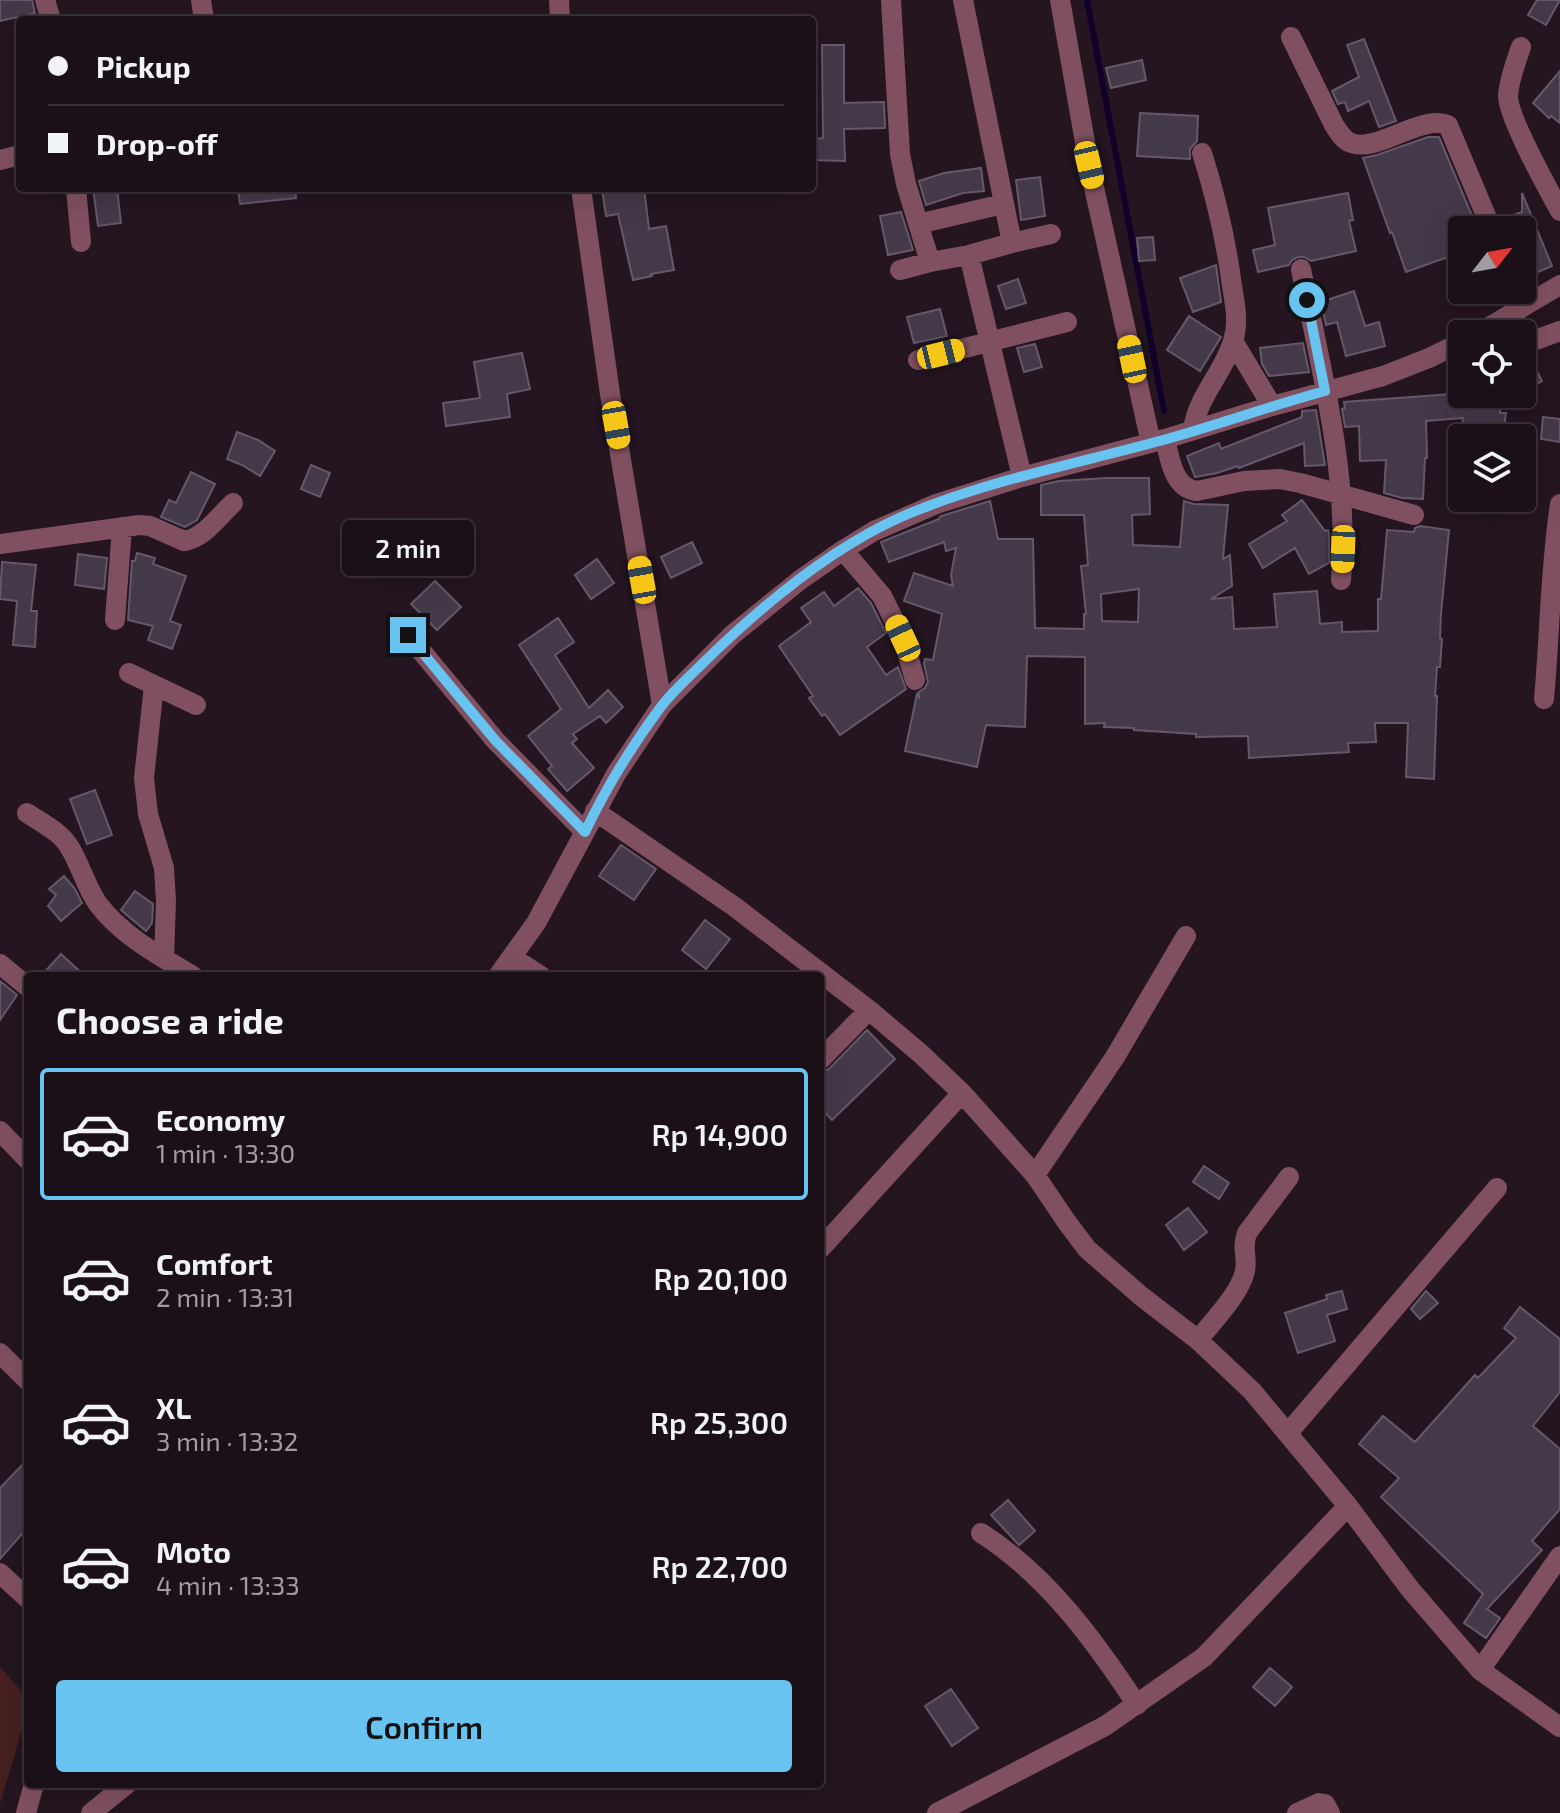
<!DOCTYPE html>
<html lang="en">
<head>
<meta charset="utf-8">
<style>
  :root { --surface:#1b1018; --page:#281e25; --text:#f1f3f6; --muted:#a09da2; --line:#393037; --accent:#69c3f1 }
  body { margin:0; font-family:"Exo 2",sans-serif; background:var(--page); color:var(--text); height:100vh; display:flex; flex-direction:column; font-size:30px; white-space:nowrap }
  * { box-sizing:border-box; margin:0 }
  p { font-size:26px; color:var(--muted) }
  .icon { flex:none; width:44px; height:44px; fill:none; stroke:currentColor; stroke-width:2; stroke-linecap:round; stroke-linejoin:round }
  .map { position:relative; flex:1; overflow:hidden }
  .side { position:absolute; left:24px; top:972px; width:800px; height:816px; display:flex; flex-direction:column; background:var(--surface); border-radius:8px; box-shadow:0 8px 32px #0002,0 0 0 2px var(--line) }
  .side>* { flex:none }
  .banner { position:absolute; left:16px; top:16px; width:800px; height:176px; border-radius:8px; box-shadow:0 8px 32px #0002,0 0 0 2px var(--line); display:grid; align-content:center; height:176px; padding:0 32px; background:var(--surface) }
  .needle { width:52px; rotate:59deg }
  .buttons { position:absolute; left:1448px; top:216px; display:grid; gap:16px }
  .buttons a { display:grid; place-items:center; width:88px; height:88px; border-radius:8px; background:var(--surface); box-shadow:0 8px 32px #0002,0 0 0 2px var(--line); font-size:40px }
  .end { position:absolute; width:36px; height:36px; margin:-18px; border:10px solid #69c3f1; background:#111; box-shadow:0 0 0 4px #111 }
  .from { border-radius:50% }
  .bubble { position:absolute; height:56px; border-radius:8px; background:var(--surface); box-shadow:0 8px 32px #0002,0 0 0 2px var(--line); font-size:26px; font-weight:600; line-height:56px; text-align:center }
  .car { position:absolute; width:24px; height:48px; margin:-24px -12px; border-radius:10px; box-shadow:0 0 6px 2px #0007; background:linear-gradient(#f5c518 24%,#345 0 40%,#f5c518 0 76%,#345 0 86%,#f5c518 0) }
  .banner b { display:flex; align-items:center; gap:28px; height:76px; font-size:30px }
  .banner b+b { border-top:2px solid var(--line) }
  .banner i { width:20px; height:20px; background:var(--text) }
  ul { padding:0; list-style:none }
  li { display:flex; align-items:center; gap:24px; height:132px; margin:0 16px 12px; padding:0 16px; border:4px solid transparent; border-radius:8px }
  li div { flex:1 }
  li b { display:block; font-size:30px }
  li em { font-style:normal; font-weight:600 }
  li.current { border-color:var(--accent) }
  li>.icon { width:72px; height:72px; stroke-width:1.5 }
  h2 { padding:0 32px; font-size:36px; line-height:96px }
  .primary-button { display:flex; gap:16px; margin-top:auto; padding:16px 32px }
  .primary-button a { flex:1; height:92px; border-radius:8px; background:var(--accent); color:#111; font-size:32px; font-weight:600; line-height:92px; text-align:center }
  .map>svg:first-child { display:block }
  .green { fill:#462021 }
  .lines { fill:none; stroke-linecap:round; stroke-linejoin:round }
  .stream { stroke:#0e0029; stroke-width:6 }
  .building { fill:#443949; stroke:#65586a; stroke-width:2; fill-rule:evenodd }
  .minor { stroke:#805060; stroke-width:20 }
  .route { stroke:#69c3f1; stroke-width:10 }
</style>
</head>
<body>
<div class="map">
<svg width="1560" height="1813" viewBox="0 0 1560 1813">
  <rect width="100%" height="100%" fill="#241520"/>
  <path class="green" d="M0 1667 28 1699V1709L0 1804Z"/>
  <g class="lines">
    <path class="stream" d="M1087 0 1164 411"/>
  </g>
  <path class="building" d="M0 0H32L35 13 0 21Z
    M1537 0H1560L1546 25 1528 15Z
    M1364 39 1396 121 1379 127 1369 101 1348 111 1345 102 1338 104 1332 91 1359 77 1347 45Z
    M822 45H844V103L884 102 885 128 844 129 845 161 812 160V139L823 138Z
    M1142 60 1146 80 1111 88 1106 68Z
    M1560 71V123L1551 116 1549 118 1533 103Z
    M1140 113 1198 116 1197 141 1190 149V159L1137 156Z
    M1428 137H1439L1478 230H1462V252L1406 272 1392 232 1390 233 1363 158 1377 155Z
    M981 168 984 191 963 193 926 205 919 181 944 173Z
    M1040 177 1045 216 1021 220 1016 180Z
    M93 188H117L121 223 98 226Z
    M238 188H295L296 198 240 204Z
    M611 188H644L649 229 666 226 674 270 651 274 652 276 633 280 618 214 606 216 602 189Z
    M1348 193 1353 220 1349 221 1356 251 1311 261 1304 257H1298L1292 260 1289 265 1258 272 1253 250 1275 245 1268 208Z
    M1522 193 1552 266 1522 279V230H1505L1502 219 1522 212Z
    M901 212 913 250 888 255 880 216Z
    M1153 237 1155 260 1139 261 1137 238Z
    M1216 265 1221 302 1193 312 1180 278Z
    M1018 279 1026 303 1006 309 998 286Z
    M1354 291 1365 326 1379 322 1385 346 1346 356 1337 322 1326 325 1321 302Z
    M940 309 947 336 914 343 907 317Z
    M1189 316 1221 337 1200 371 1167 350Z
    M1303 343 1309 372 1269 376 1262 364 1260 348Z
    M1035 344 1042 367 1024 372 1017 348Z
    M522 353 530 389 507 394 510 417 446 426 443 403 480 398 474 362Z
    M1529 356 1542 381 1522 392V358Z
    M1451 394 1452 402 1500 409V413H1506L1503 435 1462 429 1463 418 1426 421 1427 458H1425L1423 499 1402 498 1384 493 1386 460 1360 461 1359 426 1345 427 1342 409 1345 408 1344 402Z
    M1316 410 1325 465 1305 466 1304 443 1239 468 1238 466 1217 473 1195 477 1187 456 1219 443 1221 449 1302 417V411Z
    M1543 417 1560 419V442L1541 439Z
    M237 432 258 440 275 451 260 476 242 465 227 459Z
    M311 465 330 473 320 497 301 489Z
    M191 472 215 484 197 520 185 527 161 517 169 500 176 503Z
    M1107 478H1149L1150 514 1132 515 1133 545 1180 547 1184 501 1194 504 1228 505 1223 559 1230 555 1232 586 1211 599 1232 597 1234 629 1277 627 1274 594 1317 591 1320 624 1342 622V632L1378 631V599H1381L1387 530 1414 532 1415 528 1420 526 1449 530 1441 614 1440 638 1442 639 1440 667H1437L1435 696H1437L1434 779 1406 777 1408 723H1375L1376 742 1348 743 1349 752 1249 758 1248 736 1196 737V734L1134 730V728L1104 727 1105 723 1085 724V657L1027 656 1025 727 986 725 977 767 905 751 917 694 919 697V692L925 688 928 682 924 664 925 659 933 660 942 614 904 601 914 573 953 586 951 575 956 548 946 551 944 542 889 562 881 542 939 519 941 516 990 501 998 539H1033L1035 628 1084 629V614H1086L1081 566 1088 565 1084 515H1041V485L1059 481ZM1139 589 1138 622 1102 621 1101 594Z
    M1302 500 1325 531 1328 530 1329 533V563L1309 574 1295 548 1263 568 1249 544 1287 521 1282 515Z
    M692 542 702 563 671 578 661 557Z
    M137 553 155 558 153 564 186 576 170 621 181 625 172 649 148 640 153 626 128 620 132 561H135Z
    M78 554 107 558 104 589 75 585Z
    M597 559 614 583 591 599 575 575Z
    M2 562 36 565 31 611H37L35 647 13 645 17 601 0 599Z
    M435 581 461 607 437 630 411 604Z
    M858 588 871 603 886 633 867 647 886 675 898 667 906 689 840 735 825 714 822 716 809 698 813 696 779 646 811 622 801 608 824 592 834 606Z
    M558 618 574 642 555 655 589 708 608 690 623 707 606 723 600 716 573 734 577 739 572 743 594 768 567 791 548 769 552 766 528 736 561 709 519 645Z
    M95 790 112 835 87 844 70 799Z
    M621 845 656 869 634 900 599 876Z
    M64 876 75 889 82 903 61 921 48 906 56 895 49 889Z
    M135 891 153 904 152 923 146 931 121 910Z
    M705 920 730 939 706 969 682 950Z
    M61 954 85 976H41Z
    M0 981 17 995 0 1020Z
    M867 1030 895 1059 832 1120 820 1107V1073L829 1069Z
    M1204 1166 1229 1183 1219 1199 1193 1182Z
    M1188 1208 1207 1232 1184 1250 1166 1225Z
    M1342 1291 1347 1309 1327 1315 1335 1341 1298 1353 1285 1313 1327 1299 1326 1295Z
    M1426 1291 1438 1303 1420 1319 1411 1309Z
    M1520 1307 1560 1339V1392L1533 1426 1560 1449V1509L1532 1541 1542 1550 1487 1609 1500 1618 1486 1638 1464 1623 1483 1594 1381 1497 1399 1478 1359 1444 1383 1416 1415 1442 1475 1375 1478 1378 1516 1338 1504 1328Z
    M28 1459V1527L0 1559V1488Z
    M1008 1500 1035 1531 1019 1545 991 1515Z
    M1270 1668 1292 1687 1275 1706 1253 1687Z
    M951 1689 978 1728 952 1746 925 1706Z"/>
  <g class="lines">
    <path class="minor" d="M45 0 51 20
      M201 0 204 20
      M559 0 560 20
      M891 0 900 154 906 184 930 262 969 255 1022 477
      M963 0 1012 243 969 255
      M1060 0 1089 165 1151 443
      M1291 37 1334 125C1338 131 1343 140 1351 143 1378 153 1420 114 1448 125L1492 230
      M1521 47C1516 62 1509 79 1508 96 1508 117 1548 189 1560 211
      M0 160 20 155
      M76 188 81 242
      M581 188 610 394 662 705
      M918 224 1003 204
      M1012 243 1051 234
      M1301 269C1321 370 1350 477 1341 580
      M900 270 930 262
      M1513 290 1520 309
      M1477 334 1560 285
      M1233 341 1272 406
      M1522 345 1560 331
      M918 360 1067 322
      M1193 430C1197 397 1224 372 1233 341 1239 323 1235 304 1232 286 1226 240 1216 197 1202 153
      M1165 439C1170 459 1173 488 1197 491L1244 481 1280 479 1300 483 1414 515
      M0 544 139 525 150 526 184 541C203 539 219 516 233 503
      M843 550 882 596 903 638 915 680
      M115 620 122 527
      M408 635 495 740 585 832
      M129 673 196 705
      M154 685 144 778 148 814 164 868 166 901 164 958
      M1544 699C1550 634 1550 569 1560 504
      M595 811 735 907 869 1010 921 1054 962 1093 1035 1175 1066 1221 1087 1249 1141 1296 1198 1340 1252 1391 1348 1506 1410 1589 1480 1670 1560 1727
      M27 813C42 823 61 832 70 848 81 866 86 887 98 904 122 936 160 956 193 976
      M512 957 541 976
      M0 964 28 987
      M498 976 536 923 616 774 662 705 732 635 800 580 843 550 874 531 936 504 1022 477 1165 439 1272 406 1383 376 1429 358 1462 342
      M820 1060 869 1010
      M0 1131 28 1160
      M1035 1175 1115 1057 1186 936
      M820 1249 962 1093
      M1198 1340C1213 1321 1240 1294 1245 1271 1248 1256 1241 1249 1247 1233L1289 1177
      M0 1353 28 1381
      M1288 1433 1497 1188
      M981 1533C1047 1575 1095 1641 1137 1705
      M0 1573 28 1599
      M1480 1670 1560 1556
      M26 1813 34 1784
      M91 1813 127 1784
      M937 1813 1105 1726 1204 1657 1348 1506
      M1297 1813 1319 1803 1325 1804 1330 1813"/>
  </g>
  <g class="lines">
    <path class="route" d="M408 635 495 740 585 832C606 788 631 747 660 708 672 692 688 678 702 664 758 609 829 549 901 517 984 481 1076 464 1163 440 1217 425 1270 406 1325 391L1307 300"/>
  </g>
</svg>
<div class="buttons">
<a><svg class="needle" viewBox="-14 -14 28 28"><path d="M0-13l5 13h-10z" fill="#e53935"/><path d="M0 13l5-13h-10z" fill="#a09da2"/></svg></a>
<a><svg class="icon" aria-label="locate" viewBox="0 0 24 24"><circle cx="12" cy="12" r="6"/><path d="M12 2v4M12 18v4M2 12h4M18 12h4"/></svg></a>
<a><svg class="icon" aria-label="layers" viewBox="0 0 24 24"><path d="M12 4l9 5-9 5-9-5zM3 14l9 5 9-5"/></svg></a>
</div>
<i class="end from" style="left:1307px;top:300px"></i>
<i class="end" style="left:408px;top:635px"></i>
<div class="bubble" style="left:342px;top:520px;width:132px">2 min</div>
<i class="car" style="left:1089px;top:165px;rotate:167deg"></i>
<i class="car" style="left:941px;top:354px;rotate:76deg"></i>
<i class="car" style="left:1132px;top:359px;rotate:348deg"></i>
<i class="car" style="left:616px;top:425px;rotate:170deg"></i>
<i class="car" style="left:1343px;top:549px;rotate:182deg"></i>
<i class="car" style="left:642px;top:580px;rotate:350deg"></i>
<i class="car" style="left:903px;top:638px;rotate:335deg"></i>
<div class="banner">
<b><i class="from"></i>Pickup</b>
<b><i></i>Drop-off</b>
</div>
<section class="side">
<h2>Choose a ride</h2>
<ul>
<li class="current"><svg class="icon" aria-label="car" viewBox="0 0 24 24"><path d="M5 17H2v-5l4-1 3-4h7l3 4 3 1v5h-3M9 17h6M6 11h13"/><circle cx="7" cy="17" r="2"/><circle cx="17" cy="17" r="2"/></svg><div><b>Economy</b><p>1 min · 13:30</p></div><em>Rp 14,900</em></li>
<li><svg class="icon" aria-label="car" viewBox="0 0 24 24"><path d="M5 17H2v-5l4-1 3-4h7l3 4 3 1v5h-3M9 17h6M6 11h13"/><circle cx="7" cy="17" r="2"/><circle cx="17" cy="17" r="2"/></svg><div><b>Comfort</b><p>2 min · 13:31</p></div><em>Rp 20,100</em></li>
<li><svg class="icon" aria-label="car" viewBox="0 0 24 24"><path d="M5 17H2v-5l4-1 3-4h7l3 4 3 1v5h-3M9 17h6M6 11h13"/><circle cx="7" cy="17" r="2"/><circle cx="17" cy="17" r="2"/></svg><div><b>XL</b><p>3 min · 13:32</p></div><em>Rp 25,300</em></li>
<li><svg class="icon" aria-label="car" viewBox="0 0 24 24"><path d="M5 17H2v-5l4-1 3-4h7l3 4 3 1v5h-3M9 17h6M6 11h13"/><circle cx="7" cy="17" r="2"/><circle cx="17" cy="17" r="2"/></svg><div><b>Moto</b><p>4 min · 13:33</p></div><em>Rp 22,700</em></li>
</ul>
<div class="primary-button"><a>Confirm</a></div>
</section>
</div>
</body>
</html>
